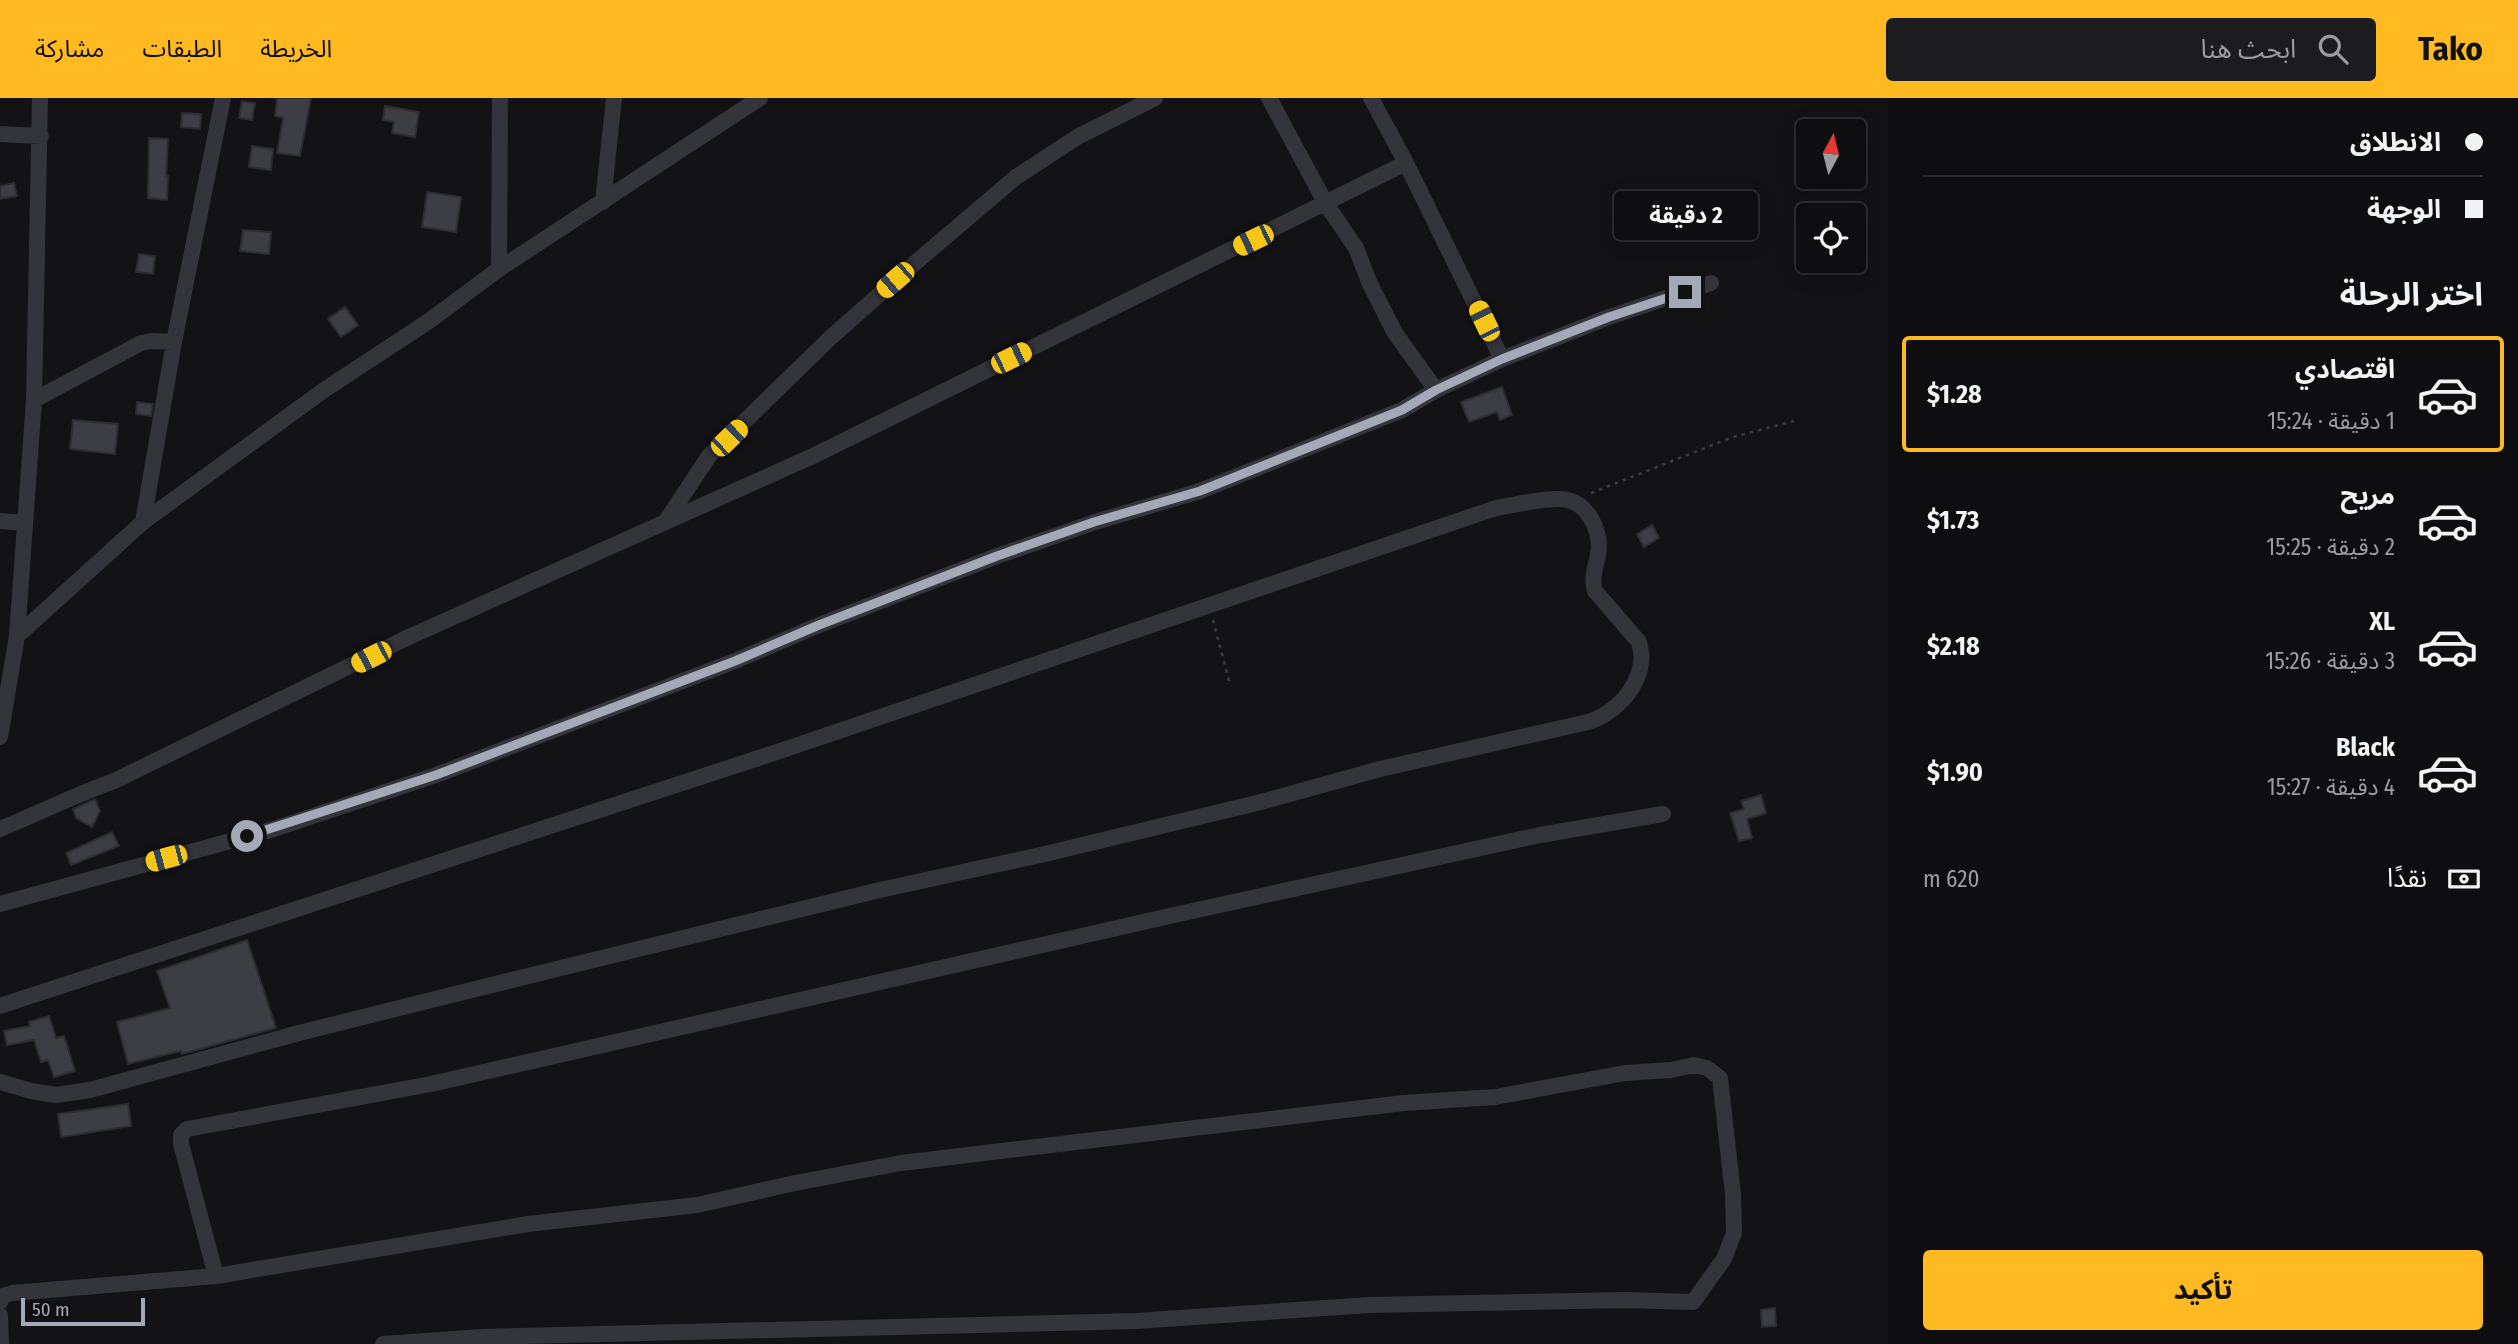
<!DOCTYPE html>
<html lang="ar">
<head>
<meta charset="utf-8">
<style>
  :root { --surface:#0e0e10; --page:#1c1c1e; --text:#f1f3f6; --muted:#9b9c9f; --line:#2e2e30; --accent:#ffba22 }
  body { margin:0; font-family:"Fira Sans Condensed","Noto Sans Arabic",sans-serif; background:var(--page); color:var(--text); direction:rtl; height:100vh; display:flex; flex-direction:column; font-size:26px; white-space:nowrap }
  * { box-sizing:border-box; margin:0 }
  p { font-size:23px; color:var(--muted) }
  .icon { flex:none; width:38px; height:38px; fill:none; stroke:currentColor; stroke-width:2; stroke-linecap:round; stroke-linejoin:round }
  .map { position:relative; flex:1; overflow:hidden; direction:ltr }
  .side { display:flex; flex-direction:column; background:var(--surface); width:630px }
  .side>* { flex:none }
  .banner { display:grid; align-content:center; height:154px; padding:0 35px; background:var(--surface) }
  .needle { width:46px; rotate:7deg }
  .fabs { position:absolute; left:1796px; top:21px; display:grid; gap:14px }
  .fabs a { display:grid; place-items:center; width:70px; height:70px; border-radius:7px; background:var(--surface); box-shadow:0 4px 18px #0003,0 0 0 2px var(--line); font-size:35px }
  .scale { position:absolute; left:21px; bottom:18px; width:124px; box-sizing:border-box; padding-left:7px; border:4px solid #a4a9b7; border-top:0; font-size:19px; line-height:24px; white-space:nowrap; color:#a4a9b7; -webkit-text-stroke:5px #0e0e10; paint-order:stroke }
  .end { position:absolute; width:32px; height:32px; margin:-16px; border:9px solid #a4a9b7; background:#111; box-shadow:0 0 0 4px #111 }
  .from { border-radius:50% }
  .bubble { position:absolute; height:49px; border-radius:7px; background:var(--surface); box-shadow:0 4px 18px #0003,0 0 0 2px var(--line); font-size:23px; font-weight:700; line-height:49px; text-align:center; direction:rtl }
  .car { position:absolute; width:21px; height:42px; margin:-21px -10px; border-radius:9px; box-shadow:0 0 5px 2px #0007; background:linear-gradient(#f5c518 24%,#345 0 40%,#f5c518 0 76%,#345 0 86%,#f5c518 0) }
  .banner b { display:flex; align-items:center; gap:24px; height:66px; font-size:26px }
  .banner b+b { border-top:2px solid var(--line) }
  .banner i { width:18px; height:18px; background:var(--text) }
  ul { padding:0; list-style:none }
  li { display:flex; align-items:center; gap:21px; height:116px; margin:0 14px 10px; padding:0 21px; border:4px solid transparent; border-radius:7px }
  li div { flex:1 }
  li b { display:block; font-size:26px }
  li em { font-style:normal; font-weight:700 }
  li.selected { border-color:var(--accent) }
  li>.icon { width:63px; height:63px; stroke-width:1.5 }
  h2 { padding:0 35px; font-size:32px; line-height:84px }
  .pay { display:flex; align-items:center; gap:18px; height:77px; padding:0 35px; font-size:26px }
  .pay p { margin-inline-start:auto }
  .button { display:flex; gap:14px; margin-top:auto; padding:14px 35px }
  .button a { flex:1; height:80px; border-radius:7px; background:var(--accent); color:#111; font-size:28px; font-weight:700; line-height:80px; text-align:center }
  header { display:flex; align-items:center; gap:42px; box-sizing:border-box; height:98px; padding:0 35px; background:var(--accent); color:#111 }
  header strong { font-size:33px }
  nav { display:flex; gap:38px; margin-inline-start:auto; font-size:24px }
  .search { width:490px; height:63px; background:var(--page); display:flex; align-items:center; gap:18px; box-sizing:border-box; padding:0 24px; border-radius:7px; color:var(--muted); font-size:26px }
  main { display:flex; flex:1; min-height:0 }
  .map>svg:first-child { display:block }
  .building { fill:#3d3e43; stroke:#2d2d31; stroke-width:2 }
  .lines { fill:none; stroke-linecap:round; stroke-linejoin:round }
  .path { stroke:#3a3c42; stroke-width:2.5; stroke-dasharray:3.5 5; stroke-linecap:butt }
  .minor { stroke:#34353b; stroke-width:16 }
  .route { stroke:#a4a9b7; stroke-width:9 }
</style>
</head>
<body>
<header>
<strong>Tako</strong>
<div class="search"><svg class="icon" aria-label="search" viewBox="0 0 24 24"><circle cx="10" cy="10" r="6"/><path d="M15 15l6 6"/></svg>ابحث هنا</div>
<nav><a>الخريطة</a><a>الطبقات</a><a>مشاركة</a></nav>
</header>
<main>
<section class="side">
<div class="banner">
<b><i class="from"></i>الانطلاق</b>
<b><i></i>الوجهة</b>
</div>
<h2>اختر الرحلة</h2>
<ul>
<li class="selected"><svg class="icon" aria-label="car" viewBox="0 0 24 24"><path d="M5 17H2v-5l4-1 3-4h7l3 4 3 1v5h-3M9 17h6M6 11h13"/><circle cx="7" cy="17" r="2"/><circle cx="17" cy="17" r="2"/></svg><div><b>اقتصادي</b><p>1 دقيقة · 15:24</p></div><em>$1.28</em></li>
<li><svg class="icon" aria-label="car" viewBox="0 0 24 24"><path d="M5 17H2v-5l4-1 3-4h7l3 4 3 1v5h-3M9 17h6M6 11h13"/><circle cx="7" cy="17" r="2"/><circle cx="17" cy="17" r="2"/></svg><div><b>مريح</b><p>2 دقيقة · 15:25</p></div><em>$1.73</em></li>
<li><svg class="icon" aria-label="car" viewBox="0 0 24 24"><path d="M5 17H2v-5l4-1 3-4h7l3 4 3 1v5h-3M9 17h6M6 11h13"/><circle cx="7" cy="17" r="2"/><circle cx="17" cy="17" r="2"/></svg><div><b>XL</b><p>3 دقيقة · 15:26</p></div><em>$2.18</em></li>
<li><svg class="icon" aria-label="car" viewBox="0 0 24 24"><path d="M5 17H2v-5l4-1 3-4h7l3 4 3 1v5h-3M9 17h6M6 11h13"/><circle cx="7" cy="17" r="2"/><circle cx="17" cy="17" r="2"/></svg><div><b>Black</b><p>4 دقيقة · 15:27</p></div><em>$1.90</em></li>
</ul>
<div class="pay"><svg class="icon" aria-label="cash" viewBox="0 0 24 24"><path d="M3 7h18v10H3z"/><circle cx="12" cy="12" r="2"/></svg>نقدًا<p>620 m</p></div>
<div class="button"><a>تأكيد</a></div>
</section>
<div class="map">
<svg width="1888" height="1246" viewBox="0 0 1888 1246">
  <rect width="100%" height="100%" fill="#131315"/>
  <path class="building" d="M277 0H311L300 58 277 55 283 20 275 18Z
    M242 3 255 5 252 22 239 20Z
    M385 8 419 14 415 39 392 35 394 24 383 22Z
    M182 15 201 16 200 31 181 29Z
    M149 40 168 41 166 78H168L167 102 148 100Z
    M252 48 273 51 271 72 249 69Z
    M14 85 17 98 0 101V88Z
    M427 94 461 99 456 134 422 129Z
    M243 132 271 134 269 156 240 153Z
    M139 156 155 158 153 176 136 174Z
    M345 209 358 227 341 239 328 221Z
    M1502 289 1512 317 1500 322 1497 314 1469 324 1461 304Z
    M137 304 153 306 151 318 136 316Z
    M73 322 118 326 115 356 70 351Z
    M1652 427 1659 440 1644 449 1637 436Z
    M1761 697 1766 715 1747 721 1752 740 1739 743 1730 715 1744 711 1741 703Z
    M95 701 100 713 92 729 76 720 73 711Z
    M112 734 119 748 71 767 66 755Z
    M247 842 276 930 182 956 181 953 128 966 117 924 170 910 157 873Z
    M49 918 56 940 64 938 75 973 54 979 48 962 41 964 34 942 7 947 4 933 30 928 29 924Z
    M128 1006 131 1028 61 1039 58 1016Z
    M1775 1210 1776 1228 1762 1229 1761 1212Z"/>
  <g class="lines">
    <path class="path" d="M1591 395 1733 339 1794 323
      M1213 522 1230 587"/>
    <path class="minor" d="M1269 0 1326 106 1356 150 1370 186 1395 235 1436 292 1502 261 1406 65 1371 0
      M0 36 41 38
      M603 104 614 0
      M499 171 500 0
      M1502 261 1609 219 1711 185
      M34 302 141 245 152 243 174 244 223 0
      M0 423 25 425
      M666 423 709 358 829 241 908 171 1016 79 1079 38 1155 0
      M143 424 174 244
      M17 538 143 424 324 292 429 223 499 171 760 0
      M0 639 17 538 34 302 40 0
      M0 731C39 715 75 697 114 683L411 538 813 358 1406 65
      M0 806 274 731 436 677 735 563 819 527 997 458 1095 424 1200 393 1402 312 1436 292
      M0 908 777 654 1496 410C1514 407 1551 398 1568 402 1588 407 1599 430 1599 450 1598 465 1590 477 1595 493L1639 544C1650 579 1619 615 1588 624L1380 671 1261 704 1045 756 880 792 520 880 299 935 90 992 56 997 31 993 0 984
      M216 1178 181 1046V1037L187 1031 431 986 1174 817 1540 737 1663 716
      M0 1204 3 1198 12 1195 216 1178 528 1126 697 1107 795 1085 901 1065 1404 1005 1495 999 1625 975 1671 972 1694 967 1707 970 1720 980 1733 1096 1734 1135 1724 1161 1693 1204 1625 1202 1369 1207 1136 1223 482 1239 383 1246
      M0 1217 1 1246"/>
  </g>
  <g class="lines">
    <path class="route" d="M247 738 436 677 735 563 819 527 997 458 1094 424 1200 393 1402 312 1436 292 1502 261 1609 219 1685 194"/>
  </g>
</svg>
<div class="fabs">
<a><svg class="needle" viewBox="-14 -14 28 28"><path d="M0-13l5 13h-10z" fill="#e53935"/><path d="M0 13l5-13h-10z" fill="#9b9c9f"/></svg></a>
<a><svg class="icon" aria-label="locate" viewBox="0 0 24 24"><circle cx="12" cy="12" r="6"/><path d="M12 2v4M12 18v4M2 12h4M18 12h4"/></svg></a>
</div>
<div class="scale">50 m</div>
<i class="end from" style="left:247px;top:738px"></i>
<i class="end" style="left:1685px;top:194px"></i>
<div class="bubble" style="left:1614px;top:93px;width:144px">2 دقيقة</div>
<i class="car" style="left:1253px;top:142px;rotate:244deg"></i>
<i class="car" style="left:895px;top:182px;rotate:229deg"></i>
<i class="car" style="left:1484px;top:223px;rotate:334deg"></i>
<i class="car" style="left:1011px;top:260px;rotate:64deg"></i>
<i class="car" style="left:729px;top:340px;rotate:46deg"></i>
<i class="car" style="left:371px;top:559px;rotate:243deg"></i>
<i class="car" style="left:166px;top:760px;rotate:255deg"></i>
</div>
</main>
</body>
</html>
